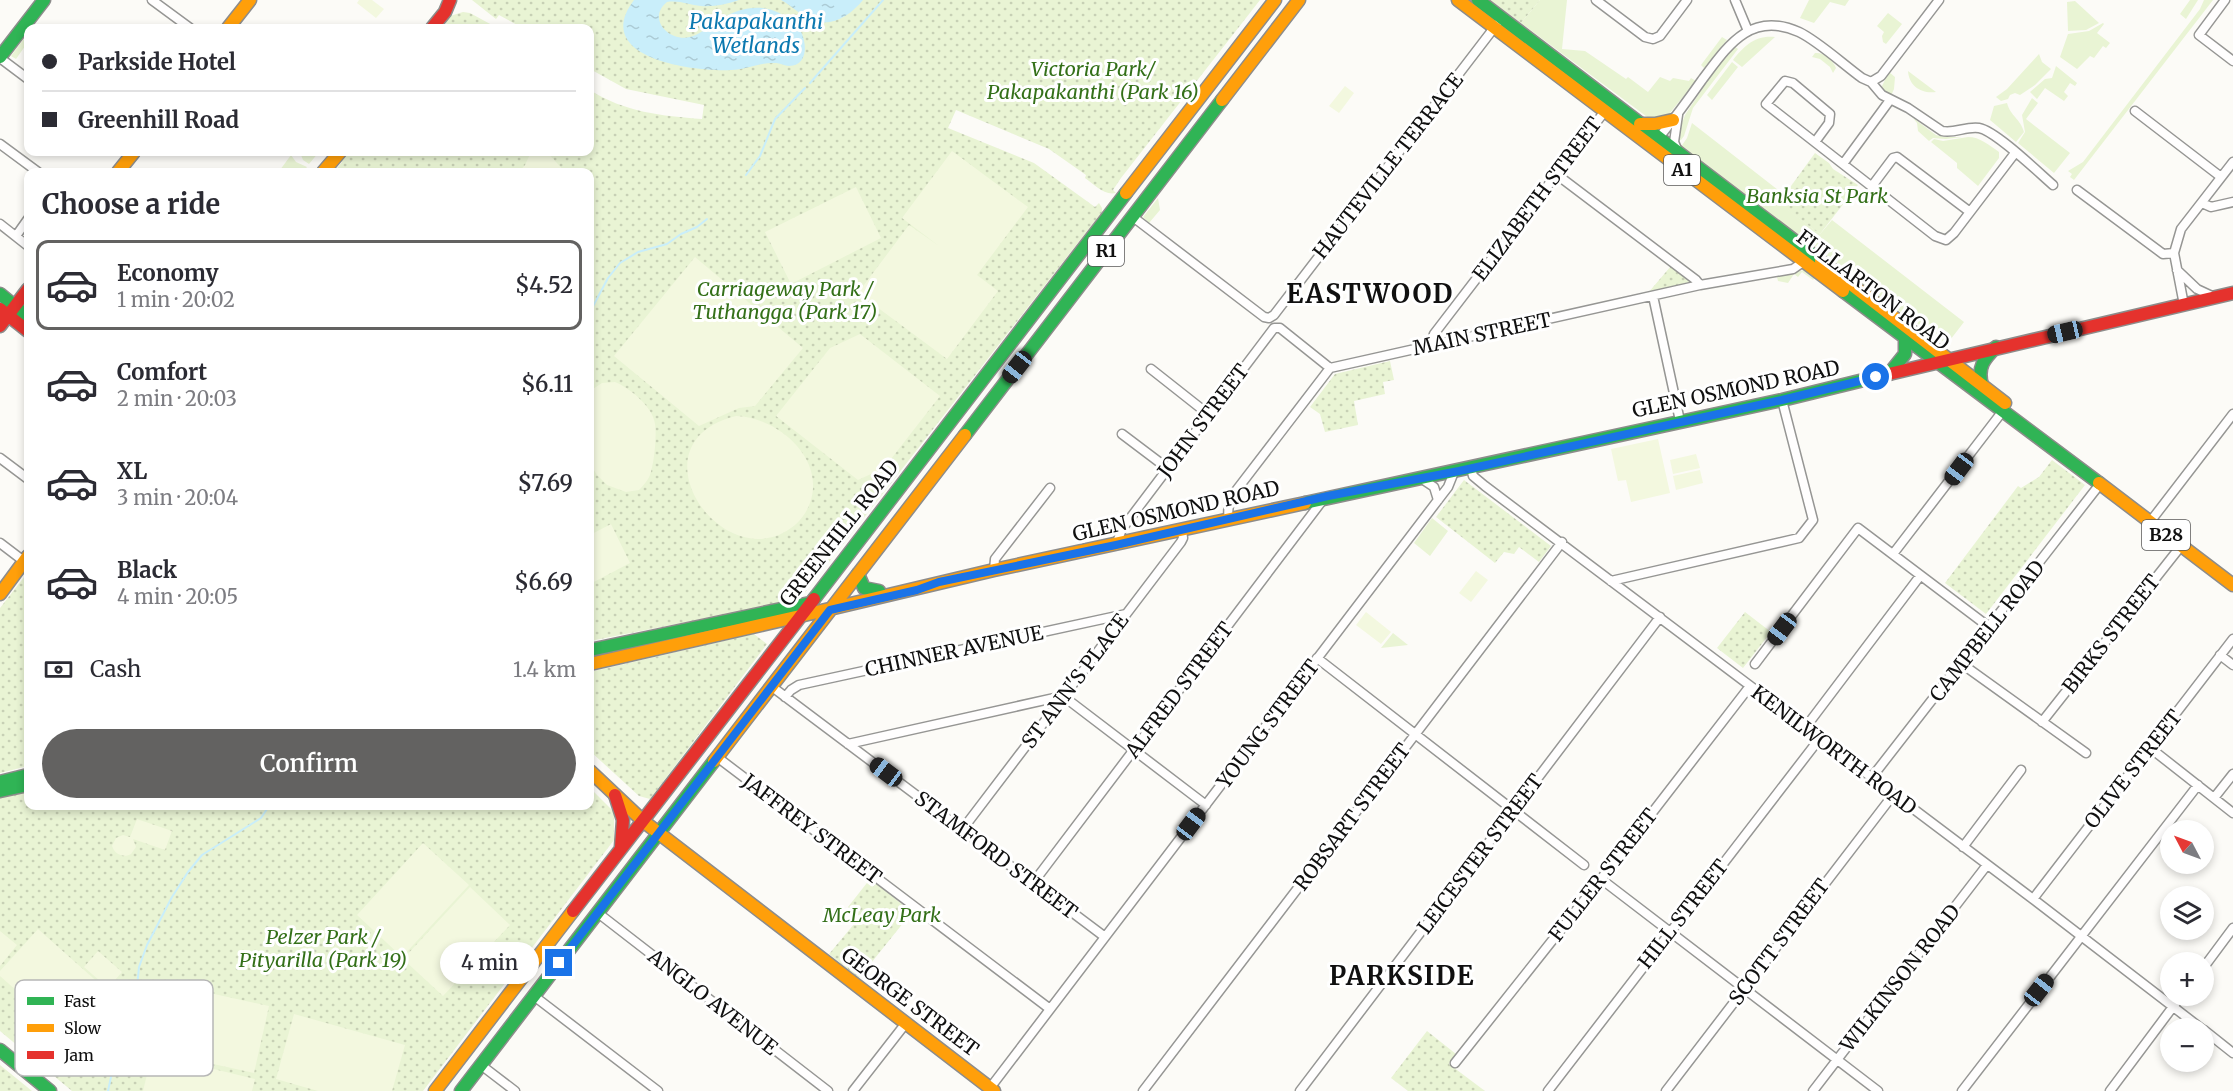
<!DOCTYPE html>
<html lang="en">
<head>
<meta charset="utf-8">
<style>
  :root { --surface:#fff; --page:#f2f2f3; --text:#2b2b33; --muted:#7c7c81; --line:#e1e1e2; --accent:#636261 }
  body { margin:0; font-family:Merriweather,serif; background:var(--page); color:var(--text); height:100vh; display:flex; flex-direction:column; font-size:22px; white-space:nowrap }
  * { box-sizing:border-box; margin:0 }
  p { font-size:20px; color:var(--muted) }
  .icon { flex:none; width:33px; height:33px; fill:none; stroke:currentColor; stroke-width:2; stroke-linecap:round; stroke-linejoin:round }
  .map { position:relative; flex:1; overflow:hidden }
  .drawer { position:absolute; left:24px; top:168px; width:570px; height:642px; display:flex; flex-direction:column; background:var(--surface); border-radius:12px; box-shadow:0 3px 9px #0003 }
  .drawer>* { flex:none }
  .hud { position:absolute; left:24px; top:24px; width:570px; height:132px; border-radius:12px; box-shadow:0 3px 9px #0003; display:grid; align-content:center; height:132px; padding:0 18px; background:var(--surface) }
  .needle { width:39px; rotate:311deg }
  .buttons { position:absolute; left:2160px; top:820px; display:grid; gap:12px }
  .buttons a { display:grid; place-items:center; width:54px; height:54px; border-radius:50%; background:var(--surface); box-shadow:0 3px 9px #0003; font-size:30px }
  .end { position:absolute; width:27px; height:27px; margin:-14px; border:8px solid #1a73e8; background:#fff; box-shadow:0 0 0 3px #fff }
  .from { border-radius:50% }
  .bubble { position:absolute; height:42px; border-radius:21px; background:var(--surface); box-shadow:0 3px 9px #0003; font-size:20px; font-weight:600; line-height:42px; text-align:center }
  .car { position:absolute; width:18px; height:36px; margin:-18px -9px; border-radius:8px; box-shadow:0 0 4px 2px #0007; background:linear-gradient(#222 24%,#8ab4d8 0 40%,#222 0 76%,#8ab4d8 0 86%,#222 0) }
  .hud b { display:flex; align-items:center; gap:21px; height:57px; font-size:22px }
  .hud b+b { border-top:2px solid var(--line) }
  .hud i { width:15px; height:15px; background:var(--text) }
  ul { padding:0; list-style:none }
  li { display:flex; align-items:center; gap:18px; height:90px; margin:0 12px 9px; padding:0 6px; border:3px solid transparent; border-radius:12px }
  li div { flex:1 }
  li b { display:block; font-size:22px }
  li em { font-style:normal; font-weight:600 }
  li.current { border-color:var(--accent) }
  li>.icon { width:54px; height:54px; stroke-width:1.5 }
  h2 { padding:0 18px; font-size:27px; line-height:72px }
  .pay { display:flex; align-items:center; gap:15px; height:66px; padding:0 18px; font-size:22px }
  .pay p { margin-inline-start:auto }
  .button { display:flex; gap:12px; margin-top:auto; padding:12px 18px }
  .button a { flex:1; height:69px; border-radius:36px; background:var(--accent); color:#fff; font-size:24px; font-weight:600; line-height:69px; text-align:center }
  .map>svg:first-child { display:block }
  .grass { fill:#e9f4d4 }
  .park { fill:url(#park-dots) }
  .pitch { fill:#f3f8df }
  .water { fill:url(#water-ripples) }
  .lines { fill:none; stroke-linecap:round; stroke-linejoin:round }
  .stream { stroke:#c9eefa; stroke-width:2 }
  .street-casing { stroke:#969694; stroke-width:11 }
  .fast-casing { stroke:#8d8c8b; stroke-width:15 }
  .slow-casing { stroke:#8d8c8b; stroke-width:15 }
  .jam-casing { stroke:#8d8c8b; stroke-width:15 }
  .street { stroke:#fffefe; stroke-width:8 }
  .fast { stroke:#30b455; stroke-width:12 }
  .slow { stroke:#ff9f0a; stroke-width:12 }
  .jam { stroke:#e5322d; stroke-width:12 }
  .route { stroke:#1a73e8; stroke-width:8 }
  .labels { text-anchor:middle; stroke-width:6; stroke-linejoin:round; paint-order:stroke }
  .shield { fill:#fff; stroke:#585858; stroke-width:1.5 }
  .shield-label { font-size:18px; font-weight:bold; fill:#101010 }
  .park-label { font-size:20px; font-style:italic; fill:#347019; stroke:#fff }
  .street-label { font-size:20px; fill:#101010; stroke:#fff }
  .water-label { font-size:21px; font-style:italic; fill:#0c79b0; stroke:#fff }
  .district-label { font-size:26px; font-weight:bold; letter-spacing:1.5px; fill:#101010; stroke:#fff }
  .key { fill:#fff; stroke:#b7b7b7; stroke-width:1.5 }
  .key-label { font-size:16px; fill:#101010 }
</style>
</head>
<body>
<div class="map">
<svg width="2233" height="1091" viewBox="0 0 2233 1091">
  <defs>
    <pattern id="park-dots" width="8" height="8" patternUnits="userSpaceOnUse" patternTransform="scale(1.5)"><rect width="8" height="8" fill="#e9f4d4"/><path d="M2 2h.1M6 6h.1" fill="none" stroke="#c7d0b5" stroke-width="1.8" stroke-linecap="round"/></pattern>
    <pattern id="water-ripples" width="26" height="14" patternUnits="userSpaceOnUse" patternTransform="scale(1.5)"><rect width="26" height="14" fill="#c9eefa"/><path d="M2 4q2-2 4 0t4 0M15 11q2-2 4 0t4 0" fill="none" stroke="#accbd5"/></pattern>
  </defs>
  <rect width="100%" height="100%" fill="#fcfbf7"/>
  <path class="grass" d="M1540 0H1567L1562 49 1585 51 1626 79 1628 77 1648 92 1660 77 1670 81 1673 78 1689 81 1691 78 1696 81 1669 114 1654 122 1521 23Z
    M1809 0H1849L1845 6 1830 2 1814 23 1800 18Z
    M2190 0H2198L2186 19 2180 14Z
    M2204 0H2213L2074 180 2070 177 2072 174 2068 171 2083 162 2200 9Z
    M2075 1 2099 23 2086 30 2068 31 2067 2Z
    M1888 13 1902 24 1886 44 1883 42 1882 36 1884 32 1877 26Z
    M2103 23 2104 24 2097 33 2110 43 2106 48 2103 46 2094 58 2090 56 2077 69 2060 57 2068 34 2089 31Z
    M28 33V42L16 59 11 56Z
    M1722 37 1727 40 1704 68 1701 65Z
    M1775 37 1742 67 1733 60C1744 46 1755 35 1775 37Z
    M1734 46 1738 49 1693 108 1684 136 1681 140 1676 139 1685 115 1714 71Z
    M1815 53C1824 52 1833 60 1836 68L1833 73 1830 67 1820 59 1812 57Z
    M2039 54 2042 62 2051 69 2035 85 2020 95 2015 93 2010 95 2008 99 2001 101 1996 97 2007 89Z
    M1732 62 1738 67 1712 100 1707 95Z
    M2056 66 2077 83 2075 86 2070 83 2064 92 2068 96 2064 101 2045 88 2037 99 2030 92 2045 79 2052 78Z
    M1908 71 1936 92C1921 94 1909 86 1908 71Z
    M1889 72 1895 77 1894 89 1891 96 1883 90 1882 86Z
    M2032 98 2038 103 2026 119 2070 153 2054 173 2018 143 2025 132 2022 115Z
    M2007 103C2011 117 2020 118 2024 132L2016 142 1990 120 1994 106Z
    M1913 118 1936 135 1945 137H1962L1946 139 1933 138 1929 141 1918 131 1917 123Z
    M1692 123 1782 193 1775 200 1820 234 1832 220 1964 322 1947 344 1892 306 1680 148 1687 138Z
    M1968 137C1980 137 1989 145 1999 152V158L1978 186 1957 168V163L1931 142 1934 139 1943 141Z
    M293 152H319L309 164 303 160 301 155Z
    M291 155 296 162 307 167 303 172H282L280 170Z
    M1158 198 1160 210 1149 223 1143 217Z
    M1804 270 1815 278 1813 280 1802 272 1798 277 1794 274 1788 283 1778 281 1777 277Z
    M1432 518 1448 531 1430 556 1414 543Z
    M1393 633 1408 645 1381 648Z"/>
  <path class="park" d="M472 0H1260L1121 178 1113 190 1116 193C1104 196 1094 184 1085 178L1086 175 1049 149 956 110 948 128 1034 163 1095 207 1099 203 1102 208V212L881 496 799 600 590 641V172H334L342 162 339 158 344 152H590V90C624 112 662 116 702 119L704 105 626 89 590 69V28H523L499 15 496 19Z
    M1490 0H1540L1521 23Z
    M463 12 470 13 492 25 491 28H445L448 25 444 22 450 16Z
    M1815 153 1829 163 1833 169 1858 185 1820 234 1774 200 1791 186Z
    M1671 266 1695 284 1648 293Z
    M1390 361 1394 380 1383 382 1385 394 1354 401 1358 425 1325 432 1320 414 1310 407 1335 374Z
    M2052 460 2085 485 1986 614 1945 583 2018 486 2021 488 2039 477Z
    M1464 480 1551 546 1539 562 1519 547 1514 554 1504 552 1495 563 1436 517Z
    M28 572V766L0 773V608Z
    M1745 612 1771 632 1743 668 1717 648Z
    M754 634 767 644 650 799 639 796 590 751V672Z
    M590 788 614 812V840L423 1091H72L0 1031V796L28 790V806H590Z
    M870 879 912 912 859 978 829 954 860 917 848 907Z
    M1427 1031 1456 1054 1449 1064 1485 1091H1408L1391 1078Z
    M0 1065 32 1091H0Z"/>
  <path class="pitch" d="M359 0H372L384 9 376 18 357 3Z
    M1345 86 1354 93 1339 113 1329 106Z
    M952 151 1028 207 977 275 998 291 947 359 858 293 909 225 939 246 902 218Z
    M531 152H547L565 172H519L525 165Z
    M856 187 881 238 791 284 765 232Z
    M695 257 803 348 755 406 739 408 699 426 614 356Z
    M860 334 940 396 884 468 858 480 776 416 830 348Z
    M615 382C630 388 653 407 655 424 657 436 654 464 650 475 648 480 643 486 639 490L626 492 607 485 597 475 590 464V391L602 383Z
    M736 416C777 417 826 458 810 503 807 511 802 519 795 525 725 583 627 443 736 416Z
    M1658 439 1670 493 1631 502 1626 480 1618 481 1611 449Z
    M1696 454 1700 468 1673 474 1670 460Z
    M1700 470 1703 483 1676 490 1673 476Z
    M611 524 630 563 590 584V535Z
    M1476 571 1488 580 1471 602 1459 593Z
    M1366 612 1391 632 1381 644 1356 625Z
    M137 819 172 831 165 850 133 839 136 847 131 854C124 858 115 855 112 846L116 838 123 835 130 837Z
    M423 843 469 885 402 957 357 915Z
    M470 887 510 925 443 996 403 959Z
    M38 929 111 994 71 1039 0 976V971Z
    M0 931 17 945 0 966Z
    M98 951 122 972 108 988 84 967Z
    M160 982 269 1006 254 1073 145 1049Z
    M294 1014 405 1045 392 1091H318L276 1079Z
    M152 1054 255 1079 252 1091H143Z"/>
  <path class="water" d="M634 0H739C727 4 714 7 701 6 690 5 679 0 667 2 647 18 668 42 690 37 699 35 706 28 714 23 743 4 772 0 798 27 807 38 810 66 789 66 785 66 780 63 776 63 760 62 746 70 731 70 693 72 590 58 634 0Z
    M781 0H863C850 16 830 29 809 19 799 14 791 5 781 0Z"/>
  <g class="lines">
    <path class="stream" d="M810 83 883 0
      M746 175 760 156 775 119 805 88
      M590 312 608 278 620 263 638 252 667 244 681 234 697 227 707 219
      M108 1091 114 1063 137 987 139 967 147 945 172 897 188 872 202 855 261 818 269 806"/>
    <g class="street-casing">
      <path id="street" d="M152 0 190 28
        M1596 0 1645 37 1653 39 1660 36 1687 0
        M1735 0 1748 31
        M2225 0 2199 35 2233 61
        M0 58 28 79
        M1871 82 1882 95 1908 108 1942 131C1954 134 1966 126 1979 128 1996 131 2038 172 2053 185
        M2135 111 2221 177
        M1658 139C1673 120 1688 100 1702 80 1727 47 1750 10 1799 32 1818 41 1844 65 1862 78L1871 82 1881 76 1939 0
        M1815 142 1829 123 1830 114 1793 83 1785 81 1766 104 1935 236 1946 240 1954 233 2015 153
        M0 144 38 172
        M1677 149 1674 142 1678 115
        M1843 164 1890 100
        M1556 174 1696 280 1700 285
        M1872 186 1893 158 1897 157 1970 212
        M2077 190 2163 254 2174 253 2181 229 2233 162
        M2202 203 2211 207 2233 202
        M1133 217 1264 317 1269 318 1274 315 1497 24
        M0 224 28 246
        M16 236 28 219
        M2174 253 2184 305
        M2177 270 2197 289 2212 296
        M1653 296 1680 421
        M1430 346 1434 334 1605 111
        M1151 369 1208 414
        M1122 434 1167 468
        M0 458 28 479
        M1471 468 1473 476 1485 486 2033 899 2202 1029
        M1422 479 1434 487 1438 500
        M1229 520C1227 509 1229 502 1235 492L1330 368 1700 285 1793 269 1806 260
        M2150 522 2233 414
        M0 543 25 562
        M1116 545 1122 529 1274 328H1280L1330 368
        M1893 554 2002 412
        M994 570 995 559 1050 488
        M1611 581 1799 538 1813 520 1782 400
        M2220 655 2233 665
        M1317 658 1584 865
        M1755 664 1858 528 1989 627
        M1962 664 2086 753
        M771 686 1105 937
        M785 697 791 690 799 685 1126 614
        M2042 722 2181 546
        M1805 728 1920 576
        M848 744 1063 696 1206 805
        M2149 747 2233 813
        M717 757 1050 1009
        M1872 777 2100 484
        M2214 798 2233 774
        M962 830 1181 542 1183 538 1182 530
        M1963 847 2021 770
        M1601 879 1878 1091
        M1033 883 1322 501
        M2033 899 2233 639
        M598 913 828 1091
        M2204 967 2233 928
        M534 996 658 1091
        M2204 1030 2233 1053
        M1455 1063 1601 879 1750 686
        M481 1065 515 1091
        M990 1088 1438 500 1448 487 1454 472
        M853 1091 906 1023
        M1143 1091 1562 542
        M1300 1091 1660 617
        M1548 1091 1820 738
        M1666 1091 1893 795
        M1813 1091 1987 865
        M1962 1091 2198 785
        M2110 1091 2181 996"/>
    </g>
    <g class="fast-casing">
      <path id="fast" d="M1478 0 1821 261
        M0 57 44 0
        M1843 291 2099 483
        M0 294 28 317
        M1889 374 1905 354V339
        M1982 385C1977 367 1984 359 1996 347
        M965 435 1222 100
        M1305 503 1782 400 1876 377
        M858 574 864 588 879 591
        M814 599 1126 193
        M590 650 810 603
        M0 782 28 775
        M0 791 28 785
        M0 1050 50 1091
        M461 1091 714 761"/>
    </g>
    <g class="slow-casing">
      <path id="slow" d="M1458 0 1843 291
        M228 28 250 0
        M1222 100 1299 0
        M1640 124H1655L1673 120
        M118 172 134 152
        M323 172 340 152
        M1126 193 1275 0
        M1821 261 2005 403
        M2099 483 2233 585
        M0 594 28 556
        M800 616 994 570 1305 503
        M590 664 800 616
        M714 761 965 435
        M590 771 643 821 994 1091
        M435 1091 573 911"/>
    </g>
    <g class="jam-casing">
      <path id="jam" d="M432 28 445 12 450 0
        M0 309 28 331
        M0 326 28 289
        M1876 377 2233 293
        M615 795 623 820 621 847
        M573 911 814 599"/>
    </g>
    <use href="#street" class="street"/>
    <use href="#fast" class="fast"/>
    <use href="#slow" class="slow"/>
    <use href="#jam" class="jam"/>
  </g>
  <g class="lines">
    <path class="route" d="M559 963 830 610 917 590 939 582 1116 545 1328 496 1459 471 1782 400 1876 377"/>
  </g>
  <g class="labels">
    <g class="shield">
      <rect x="1664" y="155" width="36" height="30" rx="4.5"/>
      <rect x="1088" y="236" width="36" height="30" rx="4.5"/>
      <rect x="2142" y="520" width="48" height="30" rx="4.5"/>
    </g>
    <g class="shield-label">
      <text x="1682" y="176">A1</text>
      <text x="1106" y="257">R1</text>
      <text x="2166" y="541">B28</text>
    </g>
    <g class="park-label">
      <text x="1093" y="76">Victoria Park/<tspan x="1093" dy="23">Pakapakanthi (Park 16)</tspan></text>
      <text x="1817" y="203">Banksia St Park</text>
      <text x="785" y="296">Carriageway Park /<tspan x="785" dy="23">Tuthangga (Park 17)</tspan></text>
      <text x="882" y="922">McLeay Park</text>
      <text x="323" y="944">Pelzer Park /<tspan x="323" dy="23">Pityarilla (Park 19)</tspan></text>
    </g>
    <g class="street-label">
      <text transform="translate(1388 166) rotate(-52)" y="7">HAUTEVILLE TERRACE</text>
      <text transform="translate(1537 199) rotate(-53)" y="7">ELIZABETH STREET</text>
      <text transform="translate(1873 290) rotate(37)" y="7">FULLARTON ROAD</text>
      <text transform="translate(1482 334) rotate(-12)" y="7">MAIN STREET</text>
      <text transform="translate(1736 389) rotate(-12)" y="7">GLEN OSMOND ROAD</text>
      <text transform="translate(1203 421) rotate(-53)" y="7">JOHN STREET</text>
      <text transform="translate(1176 511) rotate(-13)" y="7">GLEN OSMOND ROAD</text>
      <text transform="translate(839 533) rotate(-52)" y="7">GREENHILL ROAD</text>
      <text transform="translate(1987 631) rotate(-52)" y="7">CAMPBELL ROAD</text>
      <text transform="translate(2111 634) rotate(-52)" y="7">BIRKS STREET</text>
      <text transform="translate(954 651) rotate(-12)" y="7">CHINNER AVENUE</text>
      <text transform="translate(1075 681) rotate(-53)" y="7">ST ANN'S PLACE</text>
      <text transform="translate(1179 690) rotate(-53)" y="7">ALFRED STREET</text>
      <text transform="translate(1268 724) rotate(-53)" y="7">YOUNG STREET</text>
      <text transform="translate(1834 750) rotate(37)" y="7">KENILWORTH ROAD</text>
      <text transform="translate(2133 769) rotate(-52)" y="7">OLIVE STREET</text>
      <text transform="translate(1352 817) rotate(-53)" y="7">ROBSART STREET</text>
      <text transform="translate(812 829) rotate(37)" y="7">JAFFREY STREET</text>
      <text transform="translate(1480 854) rotate(-53)" y="7">LEICESTER STREET</text>
      <text transform="translate(996 855) rotate(37)" y="7">STAMFORD STREET</text>
      <text transform="translate(1603 875) rotate(-52)" y="7">FULLER STREET</text>
      <text transform="translate(1683 914) rotate(-52)" y="7">HILL STREET</text>
      <text transform="translate(1779 942) rotate(-53)" y="7">SCOTT STREET</text>
      <text transform="translate(1900 978) rotate(-52)" y="7">WILKINSON ROAD</text>
      <text transform="translate(713 1002) rotate(38)" y="7">ANGLO AVENUE</text>
      <text transform="translate(910 1002) rotate(37)" y="7">GEORGE STREET</text>
    </g>
    <g class="water-label">
      <text x="756" y="29">Pakapakanthi<tspan x="756" dy="24">Wetlands</tspan></text>
    </g>
    <g class="district-label">
      <text x="1370" y="303">EASTWOOD</text>
      <text x="1402" y="985">PARKSIDE</text>
    </g>
  </g>
  <rect x="15" y="980" width="198" height="96" rx="9" class="key"/>
  <rect x="27" y="997" width="27" height="8" fill="#30b455"/>
  <rect x="27" y="1024" width="27" height="8" fill="#ff9f0a"/>
  <rect x="27" y="1051" width="27" height="8" fill="#e5322d"/>
  <g class="key-label">
    <text x="64" y="1007">Fast</text>
    <text x="64" y="1034">Slow</text>
    <text x="64" y="1061">Jam</text>
  </g>
</svg>
<div class="buttons">
<a><svg class="needle" viewBox="-14 -14 28 28"><path d="M0-13l5 13h-10z" fill="#e53935"/><path d="M0 13l5-13h-10z" fill="#7c7c81"/></svg></a>
<a><svg class="icon" aria-label="layers" viewBox="0 0 24 24"><path d="M12 4l9 5-9 5-9-5zM3 14l9 5 9-5"/></svg></a>
<a>+</a>
<a>−</a>
</div>
<i class="end from" style="left:1876px;top:377px"></i>
<i class="end" style="left:559px;top:963px"></i>
<div class="bubble" style="left:440px;top:942px;width:99px">4 min</div>
<i class="car" style="left:2065px;top:332px;rotate:257deg"></i>
<i class="car" style="left:1017px;top:367px;rotate:218deg"></i>
<i class="car" style="left:1959px;top:469px;rotate:217deg"></i>
<i class="car" style="left:1782px;top:629px;rotate:217deg"></i>
<i class="car" style="left:886px;top:772px;rotate:307deg"></i>
<i class="car" style="left:1191px;top:824px;rotate:37deg"></i>
<i class="car" style="left:2039px;top:990px;rotate:38deg"></i>
<div class="hud">
<b><i class="from"></i>Parkside Hotel</b>
<b><i></i>Greenhill Road</b>
</div>
<section class="drawer">
<h2>Choose a ride</h2>
<ul>
<li class="current"><svg class="icon" aria-label="car" viewBox="0 0 24 24"><path d="M5 17H2v-5l4-1 3-4h7l3 4 3 1v5h-3M9 17h6M6 11h13"/><circle cx="7" cy="17" r="2"/><circle cx="17" cy="17" r="2"/></svg><div><b>Economy</b><p>1 min · 20:02</p></div><em>$4.52</em></li>
<li><svg class="icon" aria-label="car" viewBox="0 0 24 24"><path d="M5 17H2v-5l4-1 3-4h7l3 4 3 1v5h-3M9 17h6M6 11h13"/><circle cx="7" cy="17" r="2"/><circle cx="17" cy="17" r="2"/></svg><div><b>Comfort</b><p>2 min · 20:03</p></div><em>$6.11</em></li>
<li><svg class="icon" aria-label="car" viewBox="0 0 24 24"><path d="M5 17H2v-5l4-1 3-4h7l3 4 3 1v5h-3M9 17h6M6 11h13"/><circle cx="7" cy="17" r="2"/><circle cx="17" cy="17" r="2"/></svg><div><b>XL</b><p>3 min · 20:04</p></div><em>$7.69</em></li>
<li><svg class="icon" aria-label="car" viewBox="0 0 24 24"><path d="M5 17H2v-5l4-1 3-4h7l3 4 3 1v5h-3M9 17h6M6 11h13"/><circle cx="7" cy="17" r="2"/><circle cx="17" cy="17" r="2"/></svg><div><b>Black</b><p>4 min · 20:05</p></div><em>$6.69</em></li>
</ul>
<div class="pay"><svg class="icon" aria-label="cash" viewBox="0 0 24 24"><path d="M3 7h18v10H3z"/><circle cx="12" cy="12" r="2"/></svg>Cash<p>1.4 km</p></div>
<div class="button"><a>Confirm</a></div>
</section>
</div>
</body>
</html>
